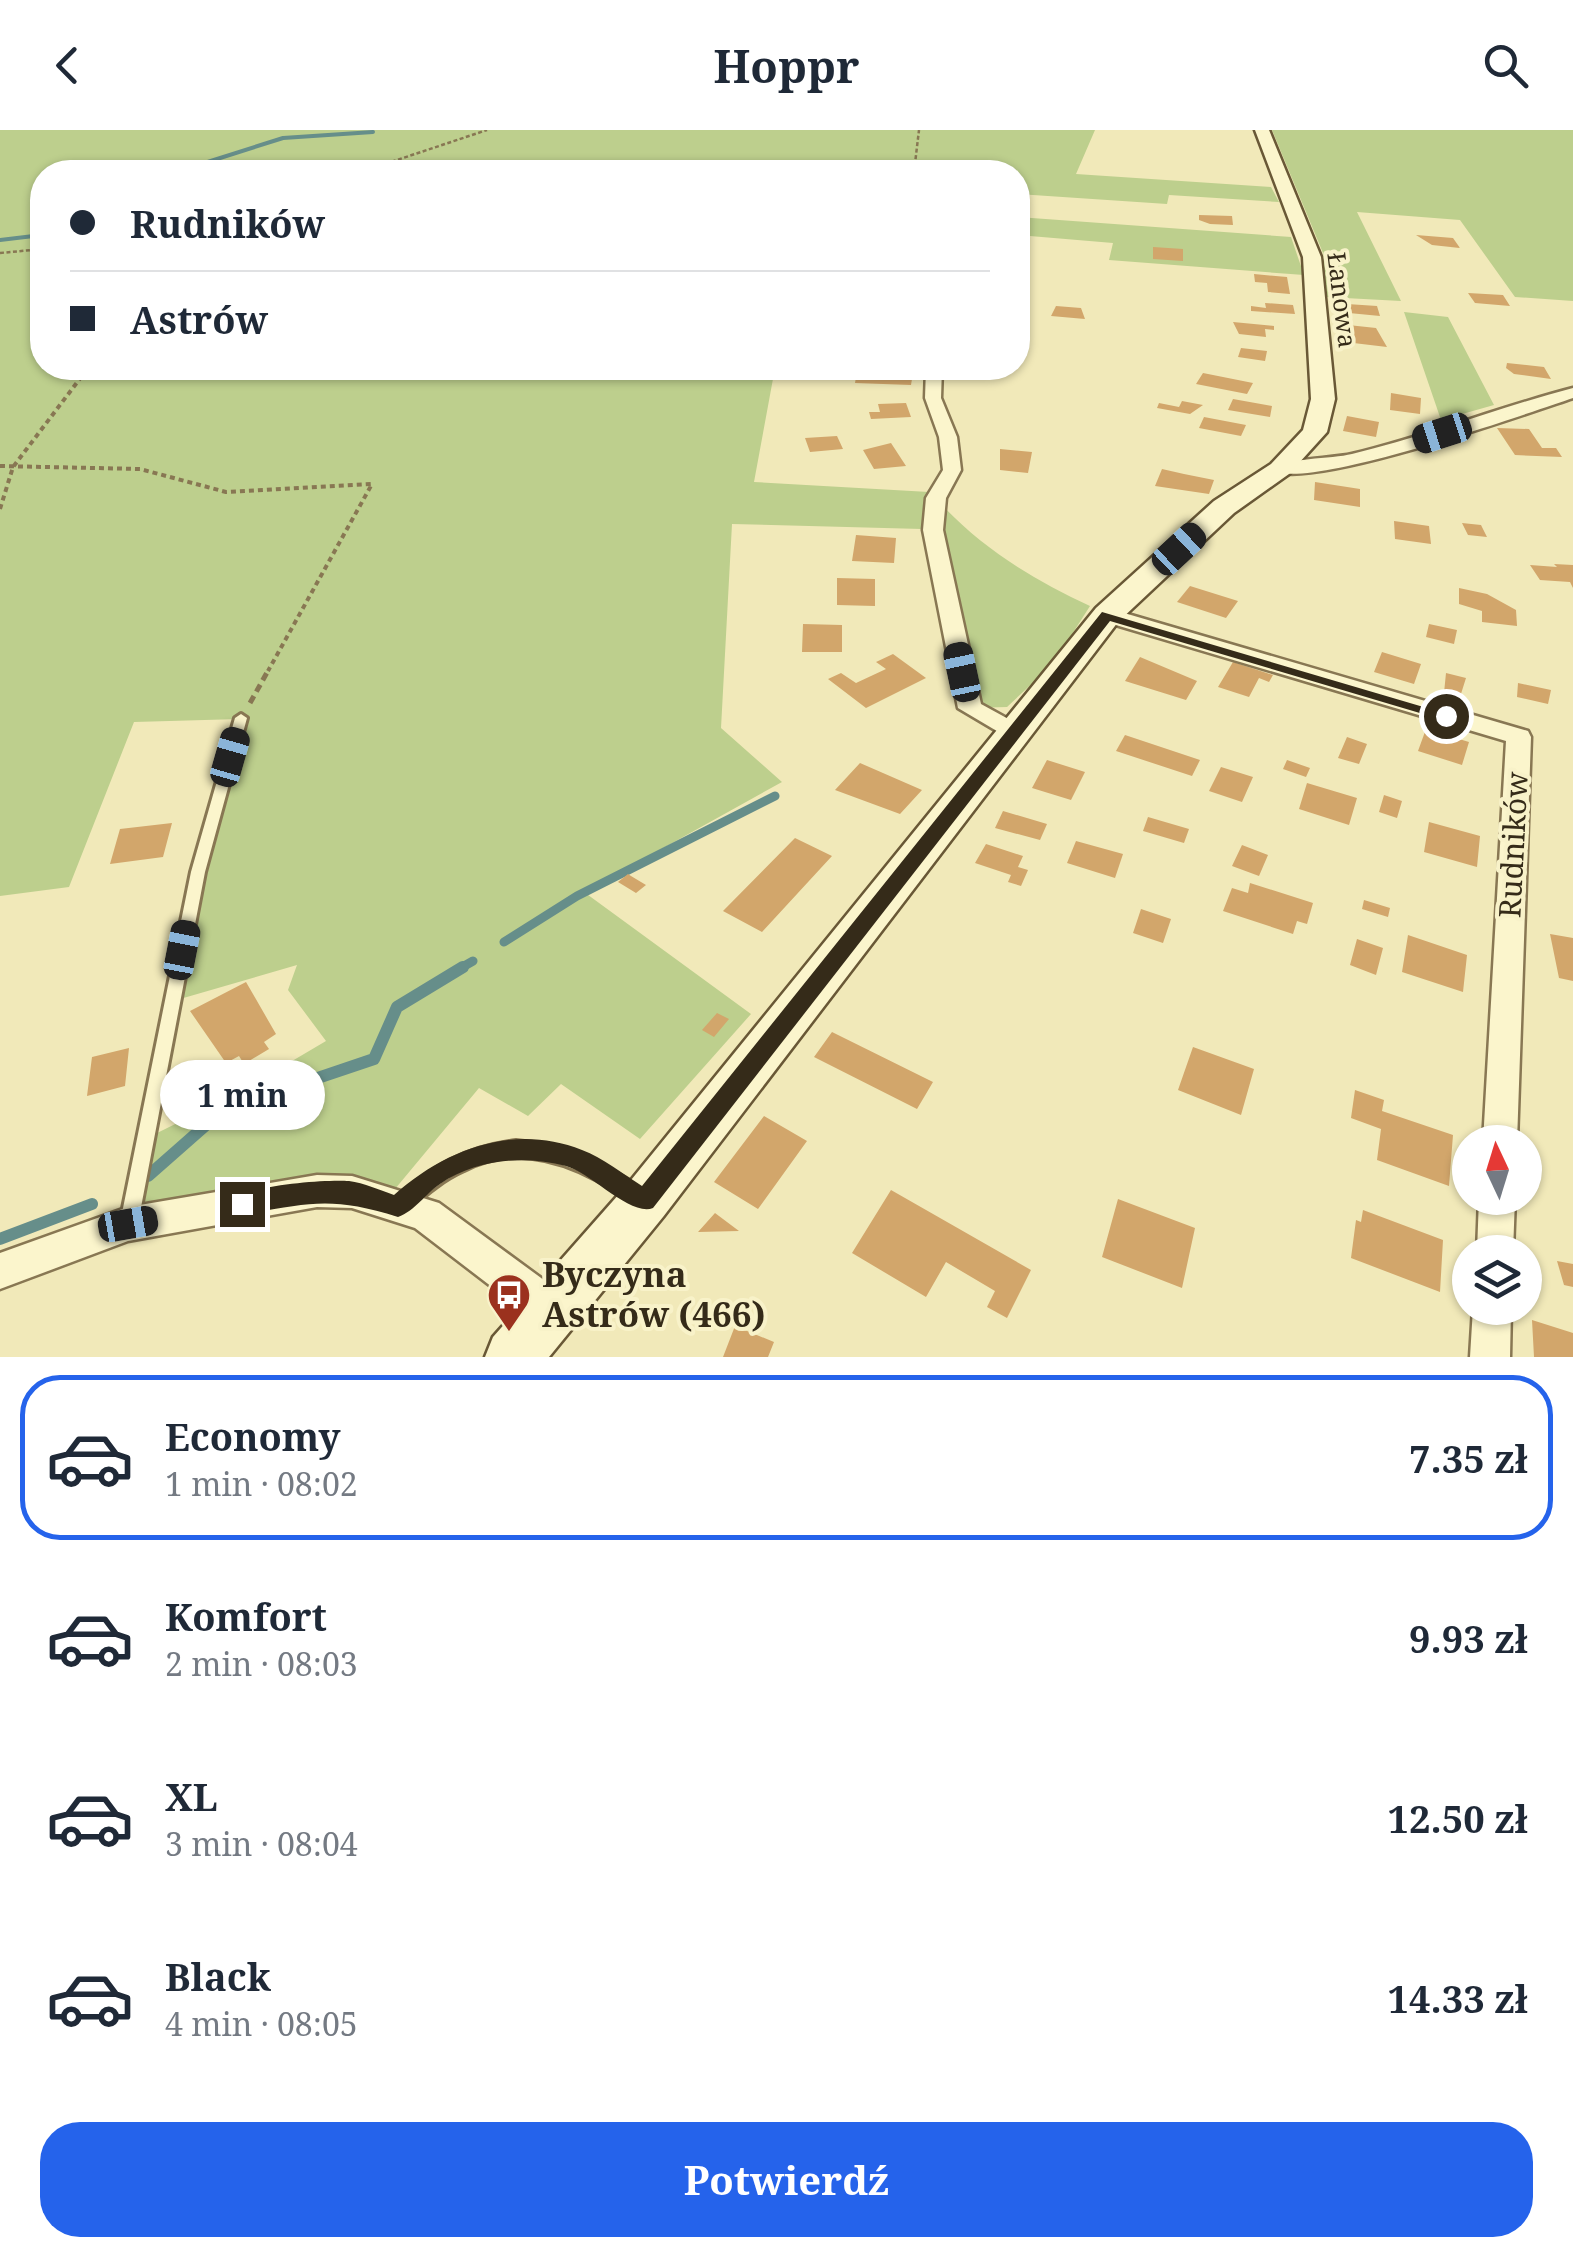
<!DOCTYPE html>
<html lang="pl">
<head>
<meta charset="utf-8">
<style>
  :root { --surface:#fff; --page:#f6f6f7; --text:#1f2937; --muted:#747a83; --line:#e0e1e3; --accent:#2563eb }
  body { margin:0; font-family:"Noto Serif",serif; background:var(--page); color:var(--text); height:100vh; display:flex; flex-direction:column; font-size:38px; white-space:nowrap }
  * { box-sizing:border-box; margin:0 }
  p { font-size:32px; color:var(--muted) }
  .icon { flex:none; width:55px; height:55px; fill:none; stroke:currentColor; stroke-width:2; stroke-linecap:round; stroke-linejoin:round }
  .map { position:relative; height:1227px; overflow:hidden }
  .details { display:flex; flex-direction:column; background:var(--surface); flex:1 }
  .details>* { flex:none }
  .banner { position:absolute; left:30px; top:30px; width:1000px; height:220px; border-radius:40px; box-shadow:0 2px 8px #0004; display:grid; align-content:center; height:220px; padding:0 40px; background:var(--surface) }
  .needle { width:65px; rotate:356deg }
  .buttons { position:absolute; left:1452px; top:995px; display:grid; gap:20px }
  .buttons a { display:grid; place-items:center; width:90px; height:90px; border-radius:50%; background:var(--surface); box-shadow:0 2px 8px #0004; font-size:50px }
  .end { position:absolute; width:45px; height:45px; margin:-22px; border:12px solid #352b19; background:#fff; box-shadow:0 0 0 5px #fff }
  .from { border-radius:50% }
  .bubble { position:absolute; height:70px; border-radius:35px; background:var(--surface); box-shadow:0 2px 8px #0004; font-size:32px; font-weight:700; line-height:70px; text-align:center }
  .car { position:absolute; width:30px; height:60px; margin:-30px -15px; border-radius:12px; box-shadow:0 0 8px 2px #0007; background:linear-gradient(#222 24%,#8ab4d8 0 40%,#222 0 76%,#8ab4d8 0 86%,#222 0) }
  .banner b { display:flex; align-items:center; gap:35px; height:95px; font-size:38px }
  .banner b+b { border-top:2px solid var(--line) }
  .banner i { width:25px; height:25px; background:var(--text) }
  ul { padding:18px 0 0; list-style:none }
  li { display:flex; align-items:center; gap:30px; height:165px; margin:0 20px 15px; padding:0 20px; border:5px solid transparent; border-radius:40px }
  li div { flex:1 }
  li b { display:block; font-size:38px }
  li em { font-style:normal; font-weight:700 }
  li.current { border-color:var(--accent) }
  li>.icon { width:90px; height:90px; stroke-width:1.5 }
  .button { display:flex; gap:20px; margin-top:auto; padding:20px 40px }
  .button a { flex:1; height:115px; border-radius:40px; background:var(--accent); color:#fff; font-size:40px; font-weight:700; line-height:115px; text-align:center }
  header { display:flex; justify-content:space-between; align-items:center; height:130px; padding:0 40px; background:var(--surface); font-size:45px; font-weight:700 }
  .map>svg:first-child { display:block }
  .green { fill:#bdcf8d }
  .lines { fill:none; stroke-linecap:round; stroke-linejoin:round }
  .stream-far2 { stroke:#668e8a; stroke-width:4 }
  .stream-far1 { stroke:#668e8a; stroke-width:9 }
  .stream { stroke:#668e8a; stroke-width:12 }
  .building { fill:#d2a66b }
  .lane-casing { stroke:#887753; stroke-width:6 }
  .street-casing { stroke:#887753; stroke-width:5 }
  .secondary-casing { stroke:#695836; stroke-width:5 }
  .path-far2 { stroke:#887753; stroke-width:2.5; stroke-dasharray:4 2.5; stroke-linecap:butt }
  .path-far1 { stroke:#887753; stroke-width:4; stroke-dasharray:5 4; stroke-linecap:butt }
  .path { stroke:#887753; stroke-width:5; stroke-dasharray:8 5; stroke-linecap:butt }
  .lane { fill:#fbf5cc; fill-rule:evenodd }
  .street { fill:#fbf5cc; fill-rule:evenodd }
  .secondary { fill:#fbf5cc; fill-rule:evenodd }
  .route { fill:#352b19 }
  .labels { text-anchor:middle; stroke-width:8; stroke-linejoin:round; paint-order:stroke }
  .far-street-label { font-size:25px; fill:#352b19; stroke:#f8f2c9 }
  .street-label { font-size:30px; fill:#352b19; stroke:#f8f2c9 }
  .near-poi-label { font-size:35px; font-weight:bold; fill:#352b19; stroke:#f8f2c9; text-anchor:start }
</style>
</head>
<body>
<header><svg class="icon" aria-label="back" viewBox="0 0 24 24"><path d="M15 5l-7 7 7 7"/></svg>Hoppr<svg class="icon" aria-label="search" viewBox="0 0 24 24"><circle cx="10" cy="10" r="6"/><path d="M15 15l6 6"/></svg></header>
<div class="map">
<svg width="1573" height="1227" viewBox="0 0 1573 1227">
  <rect width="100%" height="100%" fill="#f1e9b9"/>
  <path class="green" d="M0 0H1095L1076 44 1271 57 1279 72 1169 65 1167 74 1018 64V42H42V238H775L754 352 929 362 922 399 732 394 721 598 782 652 584 762 751 884 640 1009 561 954 528 986 479 958 395 1059 336 1044 145 1072 149 1007 238 963 326 911 288 860 297 835 180 869 240 589 134 592 69 757 0 766Z
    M1272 0H1573V171L1515 167 1460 90 1357 82 1401 171 1326 167 1323 123Z
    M1018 87 1291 107 1304 145 1109 130 1113 113 1018 105Z
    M1404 182 1448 187 1494 275 1441 290Z
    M939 372C983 419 1032 449 1090 476L1053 534 1007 577 970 578 945 441Z"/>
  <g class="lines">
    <path class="stream-far2" d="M176 42 283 8 373 2
      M0 110 42 105"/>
    <path class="stream-far1" d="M504 812 577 766 775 666
      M459 839 473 831"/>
    <path class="stream" d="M148 1046 223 980 374 929 397 877 463 837
      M0 1109 92 1074"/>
  </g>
  <path class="building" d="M1199 85 1232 86 1233 95 1210 94 1199 90Z
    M1416 105 1453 108 1460 118 1432 115Z
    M1153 117 1183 119V131L1153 129Z
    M1254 144 1287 147 1290 164 1268 162 1267 153 1255 152Z
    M1468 163 1503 165 1510 176 1475 173Z
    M1265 173 1293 175 1295 184 1251 181V176L1266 178Z
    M1347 174 1377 176 1380 186 1349 183Z
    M1056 176 1081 178 1085 189 1051 186Z
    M1233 192 1274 196V200L1265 199 1266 207 1239 204Z
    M1348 195 1376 198 1387 217 1345 212 1343 199 1349 200Z
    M1241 218 1267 221 1265 231 1238 227Z
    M1507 233 1544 237 1551 249 1514 244 1506 238Z
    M1203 243 1253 253 1247 264 1196 254Z
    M856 247 912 249 911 255 855 253Z
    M1391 263 1421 268 1420 284 1390 280Z
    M1233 269 1272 276 1270 287 1228 280Z
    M1182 271 1203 275 1190 284 1157 278 1159 273 1179 277Z
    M906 273 911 287 871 289 869 282H880L878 274Z
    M1347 286 1379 292 1376 307 1343 301Z
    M1204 287 1246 295 1241 306 1199 298Z
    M1497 298 1529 299 1542 318H1556L1562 327 1515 325Z
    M837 306 843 319 810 322 805 308Z
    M891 313 906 336 874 339 863 320Z
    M1000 319 1032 322 1028 343 1000 340Z
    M1162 339 1184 344 1214 350 1209 364 1155 356Z
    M1315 352 1360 359V377L1314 370Z
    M1394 391 1429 396 1431 414 1395 409Z
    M1462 393 1481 395 1487 407 1468 405Z
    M856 405 896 408 894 433 852 431Z
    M1554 434 1573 435V458L1570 452 1540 450 1530 435 1557 437Z
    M837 448 875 449V476L837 475Z
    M1190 456 1238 471 1226 488 1177 472Z
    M1459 458 1487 464 1516 480 1517 496 1482 492V481L1459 474Z
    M803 494 842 495V522H802Z
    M1429 494 1457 500 1454 514 1426 507Z
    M1382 522 1421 534 1414 554 1374 542Z
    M893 524 926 548 866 578 828 549 841 543 856 553 886 539 876 532Z
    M1140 527 1197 551 1186 570 1125 551Z
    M1233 532 1273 545 1269 552 1259 548 1249 567 1218 557Z
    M1446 543 1466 548 1460 567 1444 563Z
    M1518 553 1551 560 1548 574 1517 567Z
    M1426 599 1469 612 1462 635 1418 621Z
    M1125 605 1200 630 1192 646 1116 621Z
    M1347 607 1367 614 1359 634 1338 628Z
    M1047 630 1085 642 1071 670 1032 658Z
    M1287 630 1310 638 1306 647 1283 639Z
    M860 633 922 660 900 684 835 660Z
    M1221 637 1253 647 1242 672 1209 661Z
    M1307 653 1357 668 1349 695 1299 679Z
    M1384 665 1402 671 1397 688 1379 682Z
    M1003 681 1047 694 1040 710 995 698Z
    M1148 687 1189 699 1184 713 1143 701Z
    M1429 692 1480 706 1477 737 1424 722Z
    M172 693 163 727 110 734 120 699Z
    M795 708 832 726 762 802 723 781Z
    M1076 711 1123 724 1115 748 1067 733Z
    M986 714 1023 726 1018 737 1028 740 1021 756 1008 752 1011 745 975 733Z
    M1242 715 1268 725 1259 746 1232 736Z
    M628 744 631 746 646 755 636 763 618 752Z
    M1250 753 1313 773 1307 794 1297 791 1293 804 1223 781 1232 758 1248 763Z
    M1364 770 1390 778 1388 787 1362 779Z
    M1141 779 1171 789 1163 813 1133 803Z
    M1550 804 1573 808V851L1559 848Z
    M1408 805 1467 825 1463 862 1402 842Z
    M1357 809 1383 818 1376 845 1350 835Z
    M246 852 276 904 264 912 269 919 244 934 239 926 226 933 190 881Z
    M717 883 729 889 714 907 702 900Z
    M832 902 933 952 917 979 814 927Z
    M1193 917 1254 939 1241 985 1178 960Z
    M129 918 125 956 87 966 92 927Z
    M1355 960 1384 970 1382 981 1453 1005 1449 1056 1377 1030 1381 999 1351 988Z
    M764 986 807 1011 758 1079 714 1052Z
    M891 1060 1031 1140 1007 1188 987 1177 995 1161 946 1132 926 1167 852 1123Z
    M1118 1069 1195 1098 1182 1158 1102 1127Z
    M1363 1080 1443 1110 1440 1162 1351 1128 1356 1090 1361 1092Z
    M715 1083 739 1101 698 1102Z
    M1557 1131 1573 1134V1157L1564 1155Z
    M1532 1190 1573 1203V1227H1534Z
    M735 1196 774 1212 768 1227H723Z"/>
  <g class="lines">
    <g class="lane-casing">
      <path id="lane" d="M241 584 247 588 205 742 138 1093 135 1099 129 1101 123 1099 120 1093 191 742 235 588Z
        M516 1011C567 1015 601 1033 643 1059L646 1065 643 1071 637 1073C623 1067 611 1057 597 1050 556 1027 507 1017 464 1040 455 1044 445 1050 437 1056 424 1065 414 1077 400 1083L394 1081 391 1075 394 1069C435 1036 463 1018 516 1011Z"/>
    </g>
    <g class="street-casing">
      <path id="street" d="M926 238H942L941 268 957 307 961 340 946 368 943 400 981 574 1021 596 1024 602 1012 610 958 578 923 400 926 368 943 340 939 307 925 268Z
        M1573 258V268C1528 283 1300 364 1271 339 1284 328 1332 329 1352 324 1427 306 1499 277 1573 258Z
        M1107 478 1528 601 1531 607 1517 1012H1483L1506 611 1099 490 1096 485 1099 480Z
        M317 1045 352 1046 439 1073 567 1167 572 1180 567 1193 553 1199 539 1193 415 1098 352 1078 317 1077 128 1111 0 1159V1123L128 1077Z
        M1479 1068H1515L1513 1122H1477Z
        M1473 1178H1511L1510 1227H1470Z"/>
    </g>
    <g class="secondary-casing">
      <path id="secondary" d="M1255 0H1269L1321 127 1335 269 1327 302 1289 344 1234 383 1118 492 663 1087 549 1227H485L493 1207 627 1055 1096 478 1214 371 1271 334 1303 300 1311 269 1303 127Z"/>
    </g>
    <path class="path-far2" d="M361 42 487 0
      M914 42 919 0
      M0 123 42 119"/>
    <path class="path-far1" d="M0 336 140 339 226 362 372 354 268 541
      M0 379 13 337 88 238"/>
    <path class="path" d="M250 573 269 539"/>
    <use href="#lane" class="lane"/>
    <use href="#street" class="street"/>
    <use href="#secondary" class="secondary"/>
  </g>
  <path class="route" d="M1102 482 1454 586 1440 589 1110 491 653 1078C631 1087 590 1042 566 1036 524 1025 477 1029 440 1054 425 1064 415 1081 398 1087 331 1066 309 1073 242 1085L234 1082 230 1074C239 1055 327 1049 349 1051 364 1053 380 1060 394 1065 446 1019 514 993 582 1020 603 1028 623 1044 642 1056Z"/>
  <defs>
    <g id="bus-pin" transform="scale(2.25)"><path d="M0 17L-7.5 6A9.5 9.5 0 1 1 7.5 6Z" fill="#9b311e" stroke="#f8f2c9"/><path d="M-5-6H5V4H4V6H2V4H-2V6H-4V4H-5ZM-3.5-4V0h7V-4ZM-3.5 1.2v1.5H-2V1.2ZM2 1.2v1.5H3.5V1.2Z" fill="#fff"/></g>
  </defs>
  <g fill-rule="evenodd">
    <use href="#bus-pin" x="509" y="1165"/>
  </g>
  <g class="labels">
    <g class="far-street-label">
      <text transform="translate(1342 170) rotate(83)" y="9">Łanowa</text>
    </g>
    <g class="street-label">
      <text transform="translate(1514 715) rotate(-87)" y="10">Rudników</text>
    </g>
    <g class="near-poi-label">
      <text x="542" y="1157">Byczyna<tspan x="542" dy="40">Astrów (466)</tspan></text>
    </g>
  </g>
</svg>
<div class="buttons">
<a><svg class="needle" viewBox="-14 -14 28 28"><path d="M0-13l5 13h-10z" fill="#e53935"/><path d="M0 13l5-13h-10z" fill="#747a83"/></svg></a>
<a><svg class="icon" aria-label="layers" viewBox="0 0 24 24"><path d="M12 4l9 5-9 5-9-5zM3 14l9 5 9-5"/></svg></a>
</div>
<i class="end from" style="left:1446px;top:586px"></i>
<i class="end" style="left:242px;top:1074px"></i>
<div class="bubble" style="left:160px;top:930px;width:165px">1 min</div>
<i class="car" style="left:1442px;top:303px;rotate:252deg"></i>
<i class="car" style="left:1179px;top:419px;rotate:47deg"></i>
<i class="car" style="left:962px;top:542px;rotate:348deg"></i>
<i class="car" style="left:230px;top:627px;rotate:16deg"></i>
<i class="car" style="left:182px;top:820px;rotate:11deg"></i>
<i class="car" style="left:128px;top:1094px;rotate:80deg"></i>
<div class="banner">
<b><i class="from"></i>Rudników</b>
<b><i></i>Astrów</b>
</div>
</div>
<section class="details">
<ul>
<li class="current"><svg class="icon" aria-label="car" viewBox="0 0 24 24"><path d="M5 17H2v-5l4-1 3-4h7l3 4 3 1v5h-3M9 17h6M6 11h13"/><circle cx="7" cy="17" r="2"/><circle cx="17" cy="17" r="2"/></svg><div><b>Economy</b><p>1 min · 08:02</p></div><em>7.35 zł</em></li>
<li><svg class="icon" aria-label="car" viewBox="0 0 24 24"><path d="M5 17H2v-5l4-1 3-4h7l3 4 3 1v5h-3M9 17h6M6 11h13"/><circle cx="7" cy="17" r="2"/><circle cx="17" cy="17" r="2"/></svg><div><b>Komfort</b><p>2 min · 08:03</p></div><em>9.93 zł</em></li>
<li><svg class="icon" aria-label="car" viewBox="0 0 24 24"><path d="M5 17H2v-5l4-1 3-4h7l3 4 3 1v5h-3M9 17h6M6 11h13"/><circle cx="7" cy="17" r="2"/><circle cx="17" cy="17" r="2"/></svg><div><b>XL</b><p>3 min · 08:04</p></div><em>12.50 zł</em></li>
<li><svg class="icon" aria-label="car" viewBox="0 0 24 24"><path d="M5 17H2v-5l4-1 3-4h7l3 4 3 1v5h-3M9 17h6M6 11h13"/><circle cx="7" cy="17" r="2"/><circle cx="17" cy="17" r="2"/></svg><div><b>Black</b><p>4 min · 08:05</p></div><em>14.33 zł</em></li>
</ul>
<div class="button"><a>Potwierdź</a></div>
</section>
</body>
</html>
